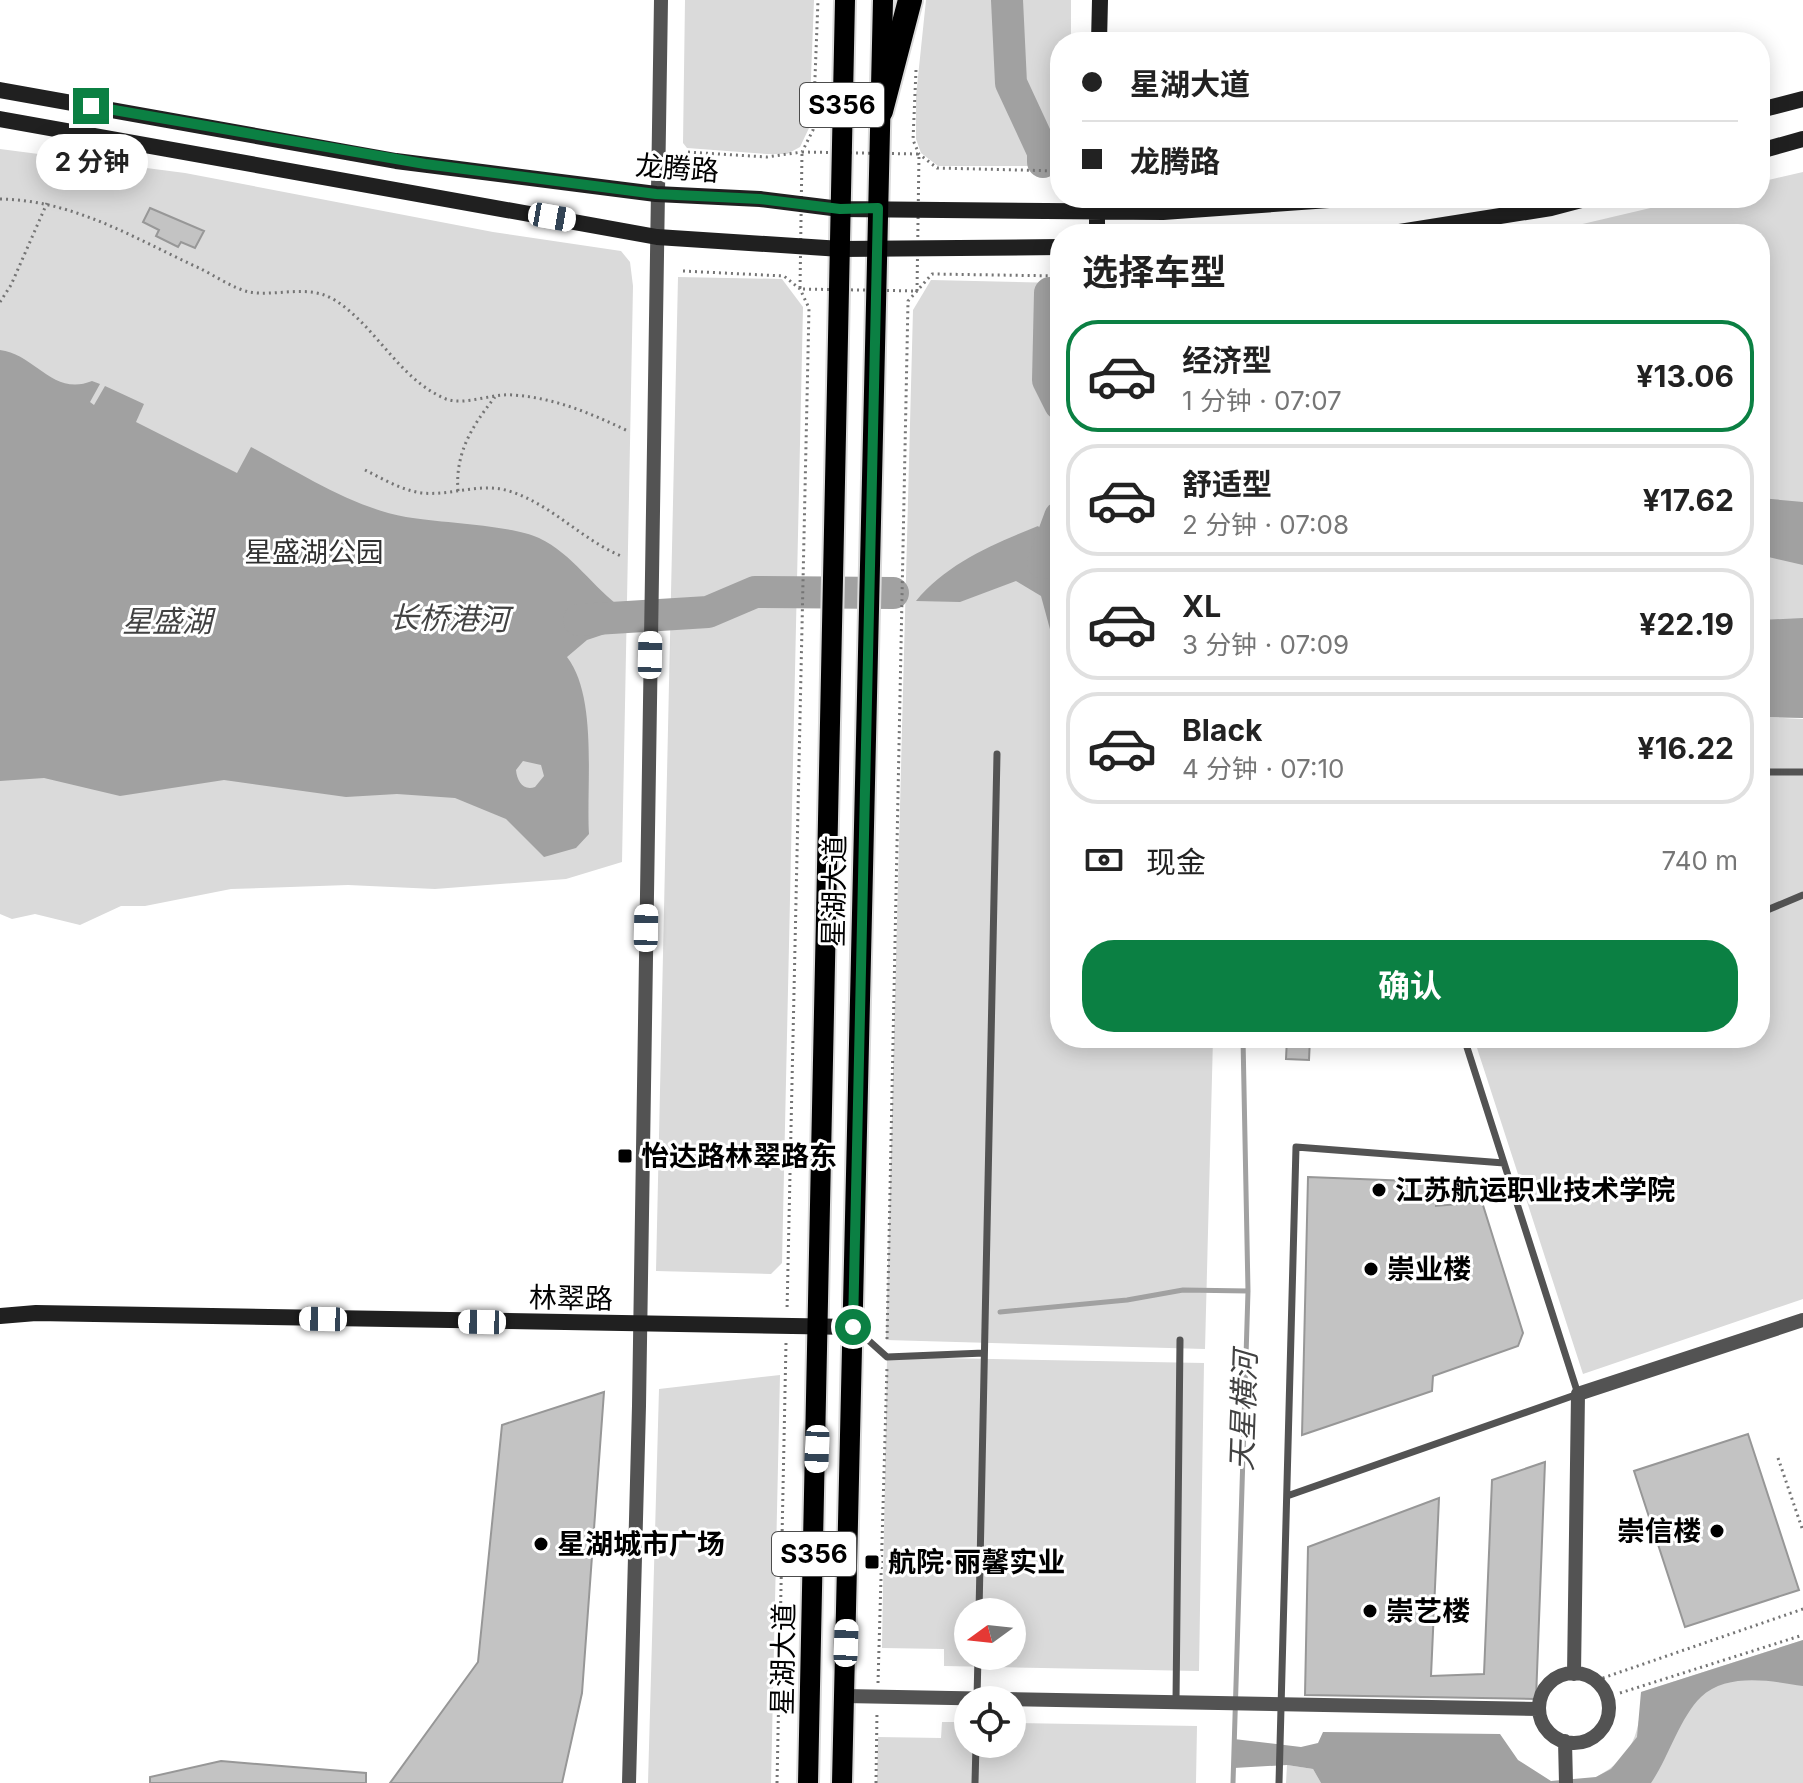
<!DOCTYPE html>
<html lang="zh">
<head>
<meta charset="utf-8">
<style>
  :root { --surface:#fff; --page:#f6f6f6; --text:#222; --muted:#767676; --line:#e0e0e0; --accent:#0b8043 }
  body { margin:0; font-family:Inter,"Noto Sans SC",sans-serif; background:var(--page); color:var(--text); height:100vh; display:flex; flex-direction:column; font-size:30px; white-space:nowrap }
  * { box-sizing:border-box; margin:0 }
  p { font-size:26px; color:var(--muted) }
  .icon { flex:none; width:44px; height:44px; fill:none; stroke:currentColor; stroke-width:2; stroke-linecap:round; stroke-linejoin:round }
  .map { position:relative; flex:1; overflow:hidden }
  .sheet { position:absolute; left:1050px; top:224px; width:720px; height:824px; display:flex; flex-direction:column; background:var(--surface); border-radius:32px; box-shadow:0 4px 20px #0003 }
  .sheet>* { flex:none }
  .guide { position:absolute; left:1050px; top:32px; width:720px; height:176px; border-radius:32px; box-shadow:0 4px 20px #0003; display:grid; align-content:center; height:176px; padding:0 32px; background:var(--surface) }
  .needle { width:52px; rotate:255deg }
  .fabs { position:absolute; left:954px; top:1598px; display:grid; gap:16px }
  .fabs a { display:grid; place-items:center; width:72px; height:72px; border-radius:50%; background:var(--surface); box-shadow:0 4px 20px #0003; font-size:40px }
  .end { position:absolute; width:36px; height:36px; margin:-18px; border:10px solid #0b8043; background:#fff; box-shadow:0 0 0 4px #fff }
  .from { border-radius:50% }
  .bubble { position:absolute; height:56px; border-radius:28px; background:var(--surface); box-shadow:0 4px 20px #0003; font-size:26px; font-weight:700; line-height:56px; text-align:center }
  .car { position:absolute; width:24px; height:48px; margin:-24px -12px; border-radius:10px; box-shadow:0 0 6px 2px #0007; background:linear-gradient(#fff 24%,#345 0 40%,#fff 0 76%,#345 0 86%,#fff 0) }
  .guide b { display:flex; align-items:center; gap:28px; height:76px; font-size:30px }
  .guide b+b { border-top:2px solid var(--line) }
  .guide i { width:20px; height:20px; background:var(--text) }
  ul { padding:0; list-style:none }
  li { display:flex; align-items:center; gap:24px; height:112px; margin:0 16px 12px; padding:0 16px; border:4px solid var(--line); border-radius:32px }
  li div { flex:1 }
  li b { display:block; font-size:30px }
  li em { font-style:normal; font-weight:700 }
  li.on { border-color:var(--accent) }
  li>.icon { width:72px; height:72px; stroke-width:1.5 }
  h2 { padding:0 32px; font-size:36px; line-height:96px }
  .pay { display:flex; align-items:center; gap:20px; height:88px; padding:0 32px; font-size:30px }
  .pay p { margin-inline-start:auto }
  .cta { display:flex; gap:16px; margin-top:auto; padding:16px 32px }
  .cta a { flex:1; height:92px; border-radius:32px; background:var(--accent); color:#fff; font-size:32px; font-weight:700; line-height:92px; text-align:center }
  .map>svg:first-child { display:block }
  .green { fill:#dadada; fill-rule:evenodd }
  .water { fill:#a1a1a1; fill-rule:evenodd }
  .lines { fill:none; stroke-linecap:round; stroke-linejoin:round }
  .stream { stroke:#a1a1a1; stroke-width:5 }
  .river { stroke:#a1a1a1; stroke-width:32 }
  .building { fill:#c3c3c3; stroke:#979797; stroke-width:2 }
  .primary-casing { stroke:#dbdbdb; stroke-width:24 }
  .highway-casing { stroke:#dbdbdb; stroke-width:28 }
  .path { stroke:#757575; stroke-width:3; stroke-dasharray:2 4; stroke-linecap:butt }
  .lane { stroke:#535353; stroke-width:7 }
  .street { stroke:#535353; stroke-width:14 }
  .secondary { stroke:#202020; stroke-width:16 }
  .primary { stroke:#000; stroke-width:20 }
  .highway { stroke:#000; stroke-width:24 }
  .route { stroke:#0b8043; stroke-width:10 }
  .poi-dot { fill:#000; stroke:#fff; stroke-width:3 }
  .labels { text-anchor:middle; stroke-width:6; stroke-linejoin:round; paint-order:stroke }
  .shield { fill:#fff; stroke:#4c4c4c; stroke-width:2 }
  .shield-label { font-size:26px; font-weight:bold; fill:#000 }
  .street-label { font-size:28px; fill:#000; stroke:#fff }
  .park-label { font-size:28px; fill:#313131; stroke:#fff }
  .poi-label { font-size:28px; font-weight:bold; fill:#000; stroke:#fff; text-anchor:start }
  .water-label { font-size:30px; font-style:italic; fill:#424242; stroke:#fff }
</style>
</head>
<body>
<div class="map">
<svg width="1803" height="1783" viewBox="0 0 1803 1783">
  <rect width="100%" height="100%" fill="#fff"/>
  <path class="green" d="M685 0H814L809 128 800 147 787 154H767L687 148 683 143Z
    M926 0H1071V42H1060L1059 166H938L921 153 916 139V96Z
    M0 149 185 173 493 232 621 251 630 262 633 286 622 862 566 879 435 889 348 885 231 889 145 906H121L80 925 35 914 12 919 0 914Z
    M1803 172V699L1760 697V234H1540L1693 198H1760V182Z
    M678 277 782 279 803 307 782 1263 771 1274 656 1271Z
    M931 280 1060 283V1038H1213L1205 1349 886 1340 913 310Z
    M1760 717 1803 719V1299L1583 1374 1477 1048 1501 1038H1760Z
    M887 1357 1204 1363 1199 1671 944 1666V1649L882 1648ZM968 1612H1012V1656H968Z
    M780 1375 771 1783H648L659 1389Z
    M1803 1640V1783H1595L1596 1777C1633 1758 1641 1731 1641 1692Z
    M942 1722H968V1744H1012V1723L1197 1726 1196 1783H877L878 1737 941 1738Z
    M1287 1765 1313 1769 1321 1783H1286Z"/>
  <path class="water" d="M0 350C35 354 53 397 92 381L100 384 90 402 94 405 105 386 144 404 136 422 237 473 251 447C300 473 351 507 406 517 441 523 511 525 539 538 573 554 593 588 623 609V628L587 640 567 657C598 697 586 785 589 834L576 848 544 857 506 819 455 798 397 794 346 797 224 780 120 796 44 778 0 781ZM523 761 541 765 544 776 535 787C523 791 517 781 516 770Z
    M1760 498 1803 502V565L1760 555Z
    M1038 526 1060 549V646L1051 633 1041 596 1016 581 960 602 916 601C947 563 994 544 1038 526Z
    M1803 618V718L1760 717V620Z
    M1803 1640V1686C1772 1681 1727 1672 1701 1697 1680 1717 1668 1759 1651 1783H1321L1313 1769 1287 1765 1234 1768V1739L1301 1747 1318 1743 1323 1732 1500 1734 1518 1760 1551 1781 1596 1777 1611 1769 1637 1737 1641 1692Z"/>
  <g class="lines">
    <path class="stream" d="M1000 1312 1127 1300 1183 1290 1248 1291
      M1233 1783 1248 1291 1243 1038"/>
    <path class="river" d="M1007 0 1011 83 1043 152V162
      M1050 293 1048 380 1060 404
      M1043 563 1060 517
      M579 620 708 612 755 592 893 593"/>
  </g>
  <path class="building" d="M150 208 204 231 195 248 181 242 178 247 156 236 159 230 143 222Z
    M1287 1038H1310L1309 1060 1286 1059Z
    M1308 1177 1436 1182V1206L1482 1202 1523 1333 1518 1346 1433 1376 1432 1391 1302 1435Z
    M604 1392 582 1693 562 1783H390L478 1662 502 1425Z
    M1748 1434 1799 1590 1685 1627 1634 1471Z
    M1545 1462 1536 1699 1305 1695 1308 1547 1439 1498 1431 1676 1484 1674 1492 1480Z
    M221 1761 366 1773V1783H150V1777Z"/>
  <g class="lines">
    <g class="primary-casing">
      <path id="primary" d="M808 1783 845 0
        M842 1783 883 0"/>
    </g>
    <g class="highway-casing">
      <path id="highway" d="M881 111 910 0"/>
    </g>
    <path class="path" d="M916 70 913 140 919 154 937 168 1060 171
      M688 152 767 157 802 152 813 130 818 0
      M802 152 919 154 917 291 800 289Z
      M0 199C73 200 134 238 199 268 214 275 232 288 249 292 275 297 307 284 333 299 376 325 398 379 446 399 465 406 492 393 513 395 555 398 590 413 628 431
      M683 271 784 276 800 289 809 308 787 1311
      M0 302 11 285 47 203
      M365 470C383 479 401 490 422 493 451 496 481 482 509 491 551 504 581 539 621 556
      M458 491C455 453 472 426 495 397
      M887 1339 908 301 932 274 1060 276
      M1778 1458 1803 1531
      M1597 1680 1803 1609
      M878 1683 887 1367
      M1620 1693 1803 1635
      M777 1783 786 1343
      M876 1783 877 1711"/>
    <path class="lane" d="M1760 772H1803
      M1760 913 1803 895
      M857 1330 887 1357 984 1353
      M1287 1496 1578 1394 1464 1038
      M979 1612 997 754
      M977 1698 978 1656
      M1176 1701 1180 1340
      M975 1783 976 1744
      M1279 1783 1296 1147 1504 1163"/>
    <path class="street" d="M1539 1708a35 35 0 1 1 70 0a35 35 0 1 1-70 0Z
      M1574 1674 1578 1394 1803 1320
      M844 1696 1538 1709
      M1565 1741 1566 1783
      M629 1783 639 1406 661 0"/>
    <path class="secondary" d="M1099 42 1100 0
      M0 90 396 161 656 194 760 199 840 209 1163 212 1357 198
      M1760 110 1803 99
      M0 119 657 237 841 249 1060 247
      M1760 151 1803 139
      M1097 198V234
      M1387 234 1551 208 1589 198
      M0 1316 36 1313 853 1327"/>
    <use href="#primary" class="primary"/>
    <use href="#highway" class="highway"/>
  </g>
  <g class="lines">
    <path class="route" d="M91 106 425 164 656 194 760 199 840 209 878 208 853 1327"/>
  </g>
  <g class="poi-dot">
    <rect x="617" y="1148" width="16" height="16" rx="4"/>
    <circle cx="1379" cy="1190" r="8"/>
    <circle cx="1371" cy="1269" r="8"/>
    <circle cx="1717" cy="1531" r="8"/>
    <circle cx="541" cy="1544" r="8"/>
    <rect x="864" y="1554" width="16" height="16" rx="4"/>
    <circle cx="1370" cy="1611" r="8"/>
  </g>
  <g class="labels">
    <g class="shield">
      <rect x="800" y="83" width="84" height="44" rx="6"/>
      <rect x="772" y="1532" width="84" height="44" rx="6"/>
    </g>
    <g class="shield-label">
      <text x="842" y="114">S356</text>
      <text x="814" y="1563">S356</text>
    </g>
    <g class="street-label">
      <text transform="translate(677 168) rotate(4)" y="10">龙腾路</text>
      <text transform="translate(834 891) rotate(-89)" y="10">星湖大道</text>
      <text transform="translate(571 1298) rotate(1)" y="10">林翠路</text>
      <text transform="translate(783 1659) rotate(-89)" y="10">星湖大道</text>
    </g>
    <g class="park-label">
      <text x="314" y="562">星盛湖公园</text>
    </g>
    <g class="poi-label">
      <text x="641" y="1166">怡达路林翠路东</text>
      <text x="1395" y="1200">江苏航运职业技术学院</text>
      <text x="1387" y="1279">崇业楼</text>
      <text x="1701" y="1541" text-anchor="end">崇信楼</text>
      <text x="557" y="1554">星湖城市广场</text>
      <text x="888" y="1572">航院·丽馨实业</text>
      <text x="1386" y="1621">崇艺楼</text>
    </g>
    <g class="water-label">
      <text transform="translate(449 619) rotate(1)" y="10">长桥港河</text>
      <text x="167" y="632">星盛湖</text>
      <text transform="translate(1244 1411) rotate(-88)" y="10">天星横河</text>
    </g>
  </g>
</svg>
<div class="fabs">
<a><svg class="needle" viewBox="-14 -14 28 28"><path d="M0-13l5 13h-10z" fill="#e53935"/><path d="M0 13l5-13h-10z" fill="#767676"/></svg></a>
<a><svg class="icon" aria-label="locate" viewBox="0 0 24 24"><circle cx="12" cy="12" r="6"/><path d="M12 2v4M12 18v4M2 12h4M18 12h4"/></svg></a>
</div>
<i class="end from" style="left:853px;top:1327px"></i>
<i class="end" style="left:91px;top:106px"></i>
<div class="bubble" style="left:36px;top:134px;width:112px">2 分钟</div>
<i class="car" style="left:552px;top:217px;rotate:100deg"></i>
<i class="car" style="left:650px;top:655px;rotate:1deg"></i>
<i class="car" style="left:646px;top:928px;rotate:1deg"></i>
<i class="car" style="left:323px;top:1319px;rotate:271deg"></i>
<i class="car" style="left:482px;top:1322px;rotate:271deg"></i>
<i class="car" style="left:817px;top:1449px;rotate:182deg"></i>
<i class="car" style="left:846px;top:1643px;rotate:2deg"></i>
<div class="guide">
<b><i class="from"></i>星湖大道</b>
<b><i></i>龙腾路</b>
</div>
<section class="sheet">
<h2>选择车型</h2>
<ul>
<li class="on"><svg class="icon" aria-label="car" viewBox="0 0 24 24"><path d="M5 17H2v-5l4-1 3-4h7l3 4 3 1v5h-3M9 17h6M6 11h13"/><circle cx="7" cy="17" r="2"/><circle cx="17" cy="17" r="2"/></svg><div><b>经济型</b><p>1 分钟 · 07:07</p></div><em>¥13.06</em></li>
<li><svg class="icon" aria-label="car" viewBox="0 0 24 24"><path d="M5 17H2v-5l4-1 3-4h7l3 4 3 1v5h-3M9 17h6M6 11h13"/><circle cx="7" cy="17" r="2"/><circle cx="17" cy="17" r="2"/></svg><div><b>舒适型</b><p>2 分钟 · 07:08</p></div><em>¥17.62</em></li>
<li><svg class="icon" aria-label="car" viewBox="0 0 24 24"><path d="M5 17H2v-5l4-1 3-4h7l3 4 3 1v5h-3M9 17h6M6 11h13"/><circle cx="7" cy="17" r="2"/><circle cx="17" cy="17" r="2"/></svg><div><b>XL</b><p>3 分钟 · 07:09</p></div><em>¥22.19</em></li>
<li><svg class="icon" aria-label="car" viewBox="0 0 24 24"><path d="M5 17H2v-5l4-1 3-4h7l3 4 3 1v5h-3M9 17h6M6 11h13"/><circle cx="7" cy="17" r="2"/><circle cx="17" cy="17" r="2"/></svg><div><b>Black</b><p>4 分钟 · 07:10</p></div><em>¥16.22</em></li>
</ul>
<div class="pay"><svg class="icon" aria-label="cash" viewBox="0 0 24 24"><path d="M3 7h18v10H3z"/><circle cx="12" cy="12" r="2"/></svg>现金<p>740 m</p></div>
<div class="cta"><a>确认</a></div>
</section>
</div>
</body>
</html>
